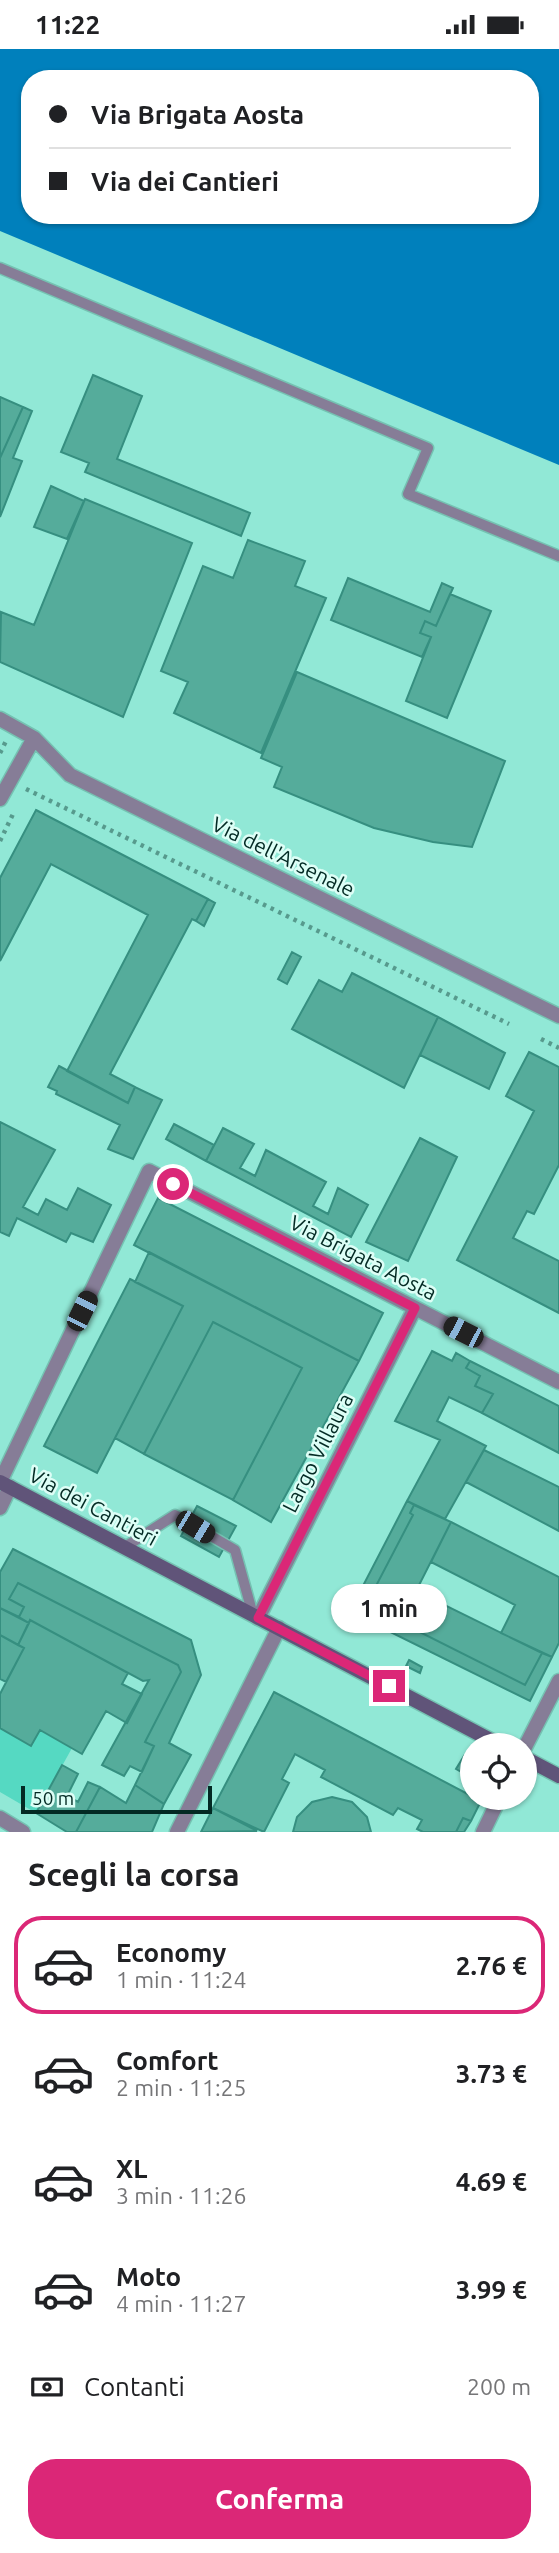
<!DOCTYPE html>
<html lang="it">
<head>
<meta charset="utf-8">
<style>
  :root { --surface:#fff; --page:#f2f2f2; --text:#202124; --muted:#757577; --line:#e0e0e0; --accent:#db2777 }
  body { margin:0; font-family:Ubuntu,sans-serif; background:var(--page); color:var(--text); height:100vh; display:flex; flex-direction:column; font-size:26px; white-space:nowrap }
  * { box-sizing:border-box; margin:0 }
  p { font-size:23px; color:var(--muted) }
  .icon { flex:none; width:38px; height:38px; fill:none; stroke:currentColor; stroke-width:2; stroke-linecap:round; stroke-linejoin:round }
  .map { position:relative; height:1783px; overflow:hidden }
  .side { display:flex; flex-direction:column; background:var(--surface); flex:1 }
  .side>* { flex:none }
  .top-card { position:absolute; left:21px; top:21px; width:518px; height:154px; border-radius:28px; box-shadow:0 2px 5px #0004; display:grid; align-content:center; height:154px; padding:0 28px; background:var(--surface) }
  .buttons { position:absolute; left:460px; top:1684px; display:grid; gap:14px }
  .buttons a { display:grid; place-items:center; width:77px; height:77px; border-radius:50%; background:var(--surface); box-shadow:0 2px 5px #0004; font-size:35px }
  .scale { position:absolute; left:21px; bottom:18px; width:191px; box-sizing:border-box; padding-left:7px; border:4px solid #032a24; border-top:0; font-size:19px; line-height:24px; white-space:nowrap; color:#032a24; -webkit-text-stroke:5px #ddfef6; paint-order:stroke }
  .end { position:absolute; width:32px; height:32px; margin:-16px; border:9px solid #db2777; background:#fff; box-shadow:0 0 0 4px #fff }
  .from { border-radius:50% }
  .bubble { position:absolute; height:49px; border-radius:24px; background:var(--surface); box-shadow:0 2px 5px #0004; font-size:23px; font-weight:700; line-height:49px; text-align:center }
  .car { position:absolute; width:21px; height:42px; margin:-21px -10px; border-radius:9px; box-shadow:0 0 5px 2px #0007; background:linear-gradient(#222 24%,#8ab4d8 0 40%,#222 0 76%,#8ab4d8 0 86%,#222 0) }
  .top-card b { display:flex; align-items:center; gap:24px; height:66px; font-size:26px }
  .top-card b+b { border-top:2px solid var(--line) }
  .top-card i { width:18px; height:18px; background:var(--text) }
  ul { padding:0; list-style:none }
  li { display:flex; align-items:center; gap:21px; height:98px; margin:0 14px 10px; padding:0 14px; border:4px solid transparent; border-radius:28px }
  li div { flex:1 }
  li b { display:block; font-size:26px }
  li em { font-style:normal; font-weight:700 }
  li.on { border-color:var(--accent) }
  li>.icon { width:63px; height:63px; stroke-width:1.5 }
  h2 { padding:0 28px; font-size:32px; line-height:84px }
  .pay { display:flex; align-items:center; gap:18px; height:77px; padding:0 28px; font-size:26px }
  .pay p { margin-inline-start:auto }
  .button { display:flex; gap:14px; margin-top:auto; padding:14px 28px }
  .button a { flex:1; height:80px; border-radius:28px; background:var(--accent); color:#fff; font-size:28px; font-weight:700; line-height:80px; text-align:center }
  .status { display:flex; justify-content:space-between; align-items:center; height:49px; padding:0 35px; background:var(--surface); direction:ltr }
  .status svg { height:19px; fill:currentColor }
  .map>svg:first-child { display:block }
  .green { fill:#55d9c2 }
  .water { fill:#0080bc; fill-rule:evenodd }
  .building { fill:#55ac9b; stroke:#368f80; stroke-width:2 }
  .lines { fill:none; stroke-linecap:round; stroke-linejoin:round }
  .lane-casing { stroke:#75c2b2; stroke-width:13 }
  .street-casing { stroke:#75c2b2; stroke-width:17 }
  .secondary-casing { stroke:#75c2b2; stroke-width:17 }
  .path { stroke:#579a8d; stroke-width:4.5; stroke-dasharray:3.5 5; stroke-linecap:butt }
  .lane { stroke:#867d97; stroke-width:10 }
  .street { stroke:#867d97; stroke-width:14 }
  .secondary { stroke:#605479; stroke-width:14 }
  .route { stroke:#db2777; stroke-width:9 }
  .labels { text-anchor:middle; stroke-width:5; stroke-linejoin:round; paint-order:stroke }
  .street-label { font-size:21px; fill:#032a24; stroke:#ddfef6 }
</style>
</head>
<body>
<div class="status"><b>11:22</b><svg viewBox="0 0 49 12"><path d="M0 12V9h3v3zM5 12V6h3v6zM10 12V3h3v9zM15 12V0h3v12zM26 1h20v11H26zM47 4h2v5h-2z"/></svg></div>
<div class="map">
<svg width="559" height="1783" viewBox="0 0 559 1783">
  <rect width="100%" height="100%" fill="#91e8d6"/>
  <path class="green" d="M0 1679 31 1697 40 1681 72 1699 36 1764 0 1743Z"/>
  <path class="water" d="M0 0H559V416L0 182ZM30 30H530V166H30Z"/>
  <path class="building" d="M93 326 142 347 117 410 250 464 241 487 85 423 89 414 61 403Z
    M0 348 23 358 0 409Z
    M23 358 32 362 13 409 22 412 0 468V409Z
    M51 437 84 452 67 490 34 478Z
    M85 450 192 494 123 668 0 613 1 563 34 576Z
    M248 491 305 512 295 537 326 549 261 704 174 664 188 633 161 622 203 517 233 529Z
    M348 529 430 563 442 534 453 539 436 577 425 572 420 584 431 588 422 608 331 571Z
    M450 545 491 562 447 669 406 652 431 588 420 584 425 572 436 577Z
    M297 623 505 712 472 798 433 793 374 779 274 738 282 718 261 709Z
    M36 761 208 850 196 872 192 870 110 1025 135 1038 128 1054 67 1022 148 866 51 815 0 912V829Z
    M208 850 215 854 204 877 196 872Z
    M292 903 301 908 287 935 278 930Z
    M352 924 438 968 404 1039 292 980 319 931 342 943Z
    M438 968 505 1004 489 1040 420 1006Z
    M529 1003 559 1018V1116L534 1165 527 1162 513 1189 559 1212V1264L457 1211 534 1062 506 1047Z
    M59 1017 128 1054 135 1038 162 1051 133 1110 108 1100 120 1076 56 1045 57 1042 48 1038Z
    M0 1073 55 1101 23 1158 38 1166 46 1150 67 1161 78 1139 111 1156 93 1193 71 1184 66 1193 17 1169 9 1187 0 1183Z
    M174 1075 214 1096 206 1112 166 1090Z
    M223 1079 254 1095 240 1119 255 1127 266 1101 326 1133 313 1157 328 1165 338 1139 368 1156 351 1188 206 1112Z
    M420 1089 457 1108 408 1212 366 1193Z
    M158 1149 383 1264 359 1312 134 1196Z
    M149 1203 359 1312 271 1473 233 1451 302 1319 213 1273 144 1405 115 1389 183 1257 135 1233Z
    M130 1230 183 1257 97 1424 44 1397Z
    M213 1273 302 1319 233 1451 144 1405Z
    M432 1302 452 1312 456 1304 470 1312 466 1319 480 1327 475 1337 493 1345 482 1364 449 1348 437 1372 486 1397 445 1470 407 1452 440 1391 395 1372Z
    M470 1312 559 1357V1404L482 1364 493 1345 475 1337 480 1327 466 1319Z
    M484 1401 559 1438V1482L466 1433Z
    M407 1452 414 1456 410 1464 413 1466 366 1556 525 1636 542 1604 552 1608 530 1652 356 1566 353 1556Z
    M414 1456 451 1473 416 1542 542 1604 525 1636 366 1556 413 1466 410 1464Z
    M197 1457 236 1477 219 1508 181 1487Z
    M451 1473 559 1528V1594L552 1608 501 1584 515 1556 431 1513Z
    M13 1500 191 1591 201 1626 169 1694 191 1706 164 1755 135 1736 154 1697 145 1693 181 1623 178 1616 18 1534 9 1550 24 1558 19 1568 0 1559V1523Z
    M18 1534 178 1616 181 1623 145 1693 154 1697 142 1723 130 1717 124 1727 102 1716 149 1631 143 1632 30 1571 29 1574 19 1568 24 1558 9 1550Z
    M0 1559 29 1574 18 1596 0 1586Z
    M30 1571 128 1624 122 1635 142 1645 127 1674 106 1662 82 1705 40 1681 31 1697 0 1679V1645L24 1599 18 1596Z
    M0 1586 24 1599 6 1633 0 1630Z
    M409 1611 422 1618 420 1624 406 1617Z
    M274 1643 481 1752 471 1772 463 1769 456 1783H423L417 1780 422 1771 398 1759 393 1766 321 1728 325 1721 295 1705 282 1730 289 1734 264 1783 213 1759Z
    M464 1707 472 1712V1729L456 1720Z
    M62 1716 78 1725 67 1747 78 1753 88 1733 100 1738 76 1783H67L36 1764Z
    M135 1736 164 1755 152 1783H76L100 1738 126 1754Z
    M332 1748 352 1753 367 1768 371 1783H293L297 1768 312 1753Z
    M213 1759 257 1782 201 1783Z
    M463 1769 471 1772 464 1783H456Z"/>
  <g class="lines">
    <g class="lane-casing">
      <path id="lane" d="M0 219 428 399 408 445 559 507
        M125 1498 175 1466 235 1501 253 1566"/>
    </g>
    <g class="street-casing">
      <path id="street" d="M0 670 34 689 70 726 559 967
        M0 750 34 689
        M0 1433 149 1122 559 1333
        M0 1459 10 1438
        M258 1569 415 1259
        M525 1698 559 1632
        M0 1769 23 1783
        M177 1783 279 1579
        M483 1783 500 1748"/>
    </g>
    <g class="secondary-casing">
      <path id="secondary" d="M0 1433 500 1696
        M525 1709 559 1727"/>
    </g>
    <path class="path" d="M0 704 6 692
      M26 740 509 975
      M0 792 14 763
      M541 990 559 999"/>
    <use href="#lane" class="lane"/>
    <use href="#street" class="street"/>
    <use href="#secondary" class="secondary"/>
  </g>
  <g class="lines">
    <path class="route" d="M173 1135 415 1259 258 1569 389 1637"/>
  </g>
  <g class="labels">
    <g class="street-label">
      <text transform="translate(283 808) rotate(26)" y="7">Via dell'Arsenale</text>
      <text transform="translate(363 1209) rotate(27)" y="7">Via Brigata Aosta</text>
      <text transform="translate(318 1404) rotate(-63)" y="7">Largo Villaura</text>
      <text transform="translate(93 1458) rotate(28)" y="7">Via dei Cantieri</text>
    </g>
  </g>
</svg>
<div class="buttons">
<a><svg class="icon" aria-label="locate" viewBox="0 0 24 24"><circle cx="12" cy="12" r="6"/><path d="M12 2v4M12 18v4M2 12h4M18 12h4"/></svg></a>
</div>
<div class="scale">50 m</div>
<i class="end from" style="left:173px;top:1135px"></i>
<i class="end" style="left:389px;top:1637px"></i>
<div class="bubble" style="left:331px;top:1535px;width:116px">1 min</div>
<i class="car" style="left:82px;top:1262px;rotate:26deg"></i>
<i class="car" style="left:463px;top:1283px;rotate:297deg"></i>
<i class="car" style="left:195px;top:1478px;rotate:121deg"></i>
<div class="top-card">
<b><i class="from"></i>Via Brigata Aosta</b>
<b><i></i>Via dei Cantieri</b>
</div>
</div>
<section class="side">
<h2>Scegli la corsa</h2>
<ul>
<li class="on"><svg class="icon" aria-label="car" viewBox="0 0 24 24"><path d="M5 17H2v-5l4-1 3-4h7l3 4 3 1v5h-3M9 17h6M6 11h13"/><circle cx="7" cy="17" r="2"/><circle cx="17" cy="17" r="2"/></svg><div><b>Economy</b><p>1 min · 11:24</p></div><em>2.76 €</em></li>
<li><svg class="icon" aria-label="car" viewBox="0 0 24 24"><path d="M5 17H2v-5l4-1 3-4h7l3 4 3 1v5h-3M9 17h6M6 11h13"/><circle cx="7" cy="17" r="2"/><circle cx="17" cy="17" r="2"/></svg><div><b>Comfort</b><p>2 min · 11:25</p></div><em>3.73 €</em></li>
<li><svg class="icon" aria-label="car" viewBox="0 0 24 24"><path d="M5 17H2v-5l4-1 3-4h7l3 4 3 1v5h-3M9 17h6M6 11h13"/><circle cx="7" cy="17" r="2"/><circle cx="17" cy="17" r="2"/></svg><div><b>XL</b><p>3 min · 11:26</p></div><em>4.69 €</em></li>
<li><svg class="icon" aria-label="car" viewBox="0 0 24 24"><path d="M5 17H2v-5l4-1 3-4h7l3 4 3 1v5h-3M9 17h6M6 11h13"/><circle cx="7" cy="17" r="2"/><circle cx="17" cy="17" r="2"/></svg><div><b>Moto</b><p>4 min · 11:27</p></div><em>3.99 €</em></li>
</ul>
<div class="pay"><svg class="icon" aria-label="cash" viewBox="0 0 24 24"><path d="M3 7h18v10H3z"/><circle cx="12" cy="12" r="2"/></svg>Contanti<p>200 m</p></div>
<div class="button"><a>Conferma</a></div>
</section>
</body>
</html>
